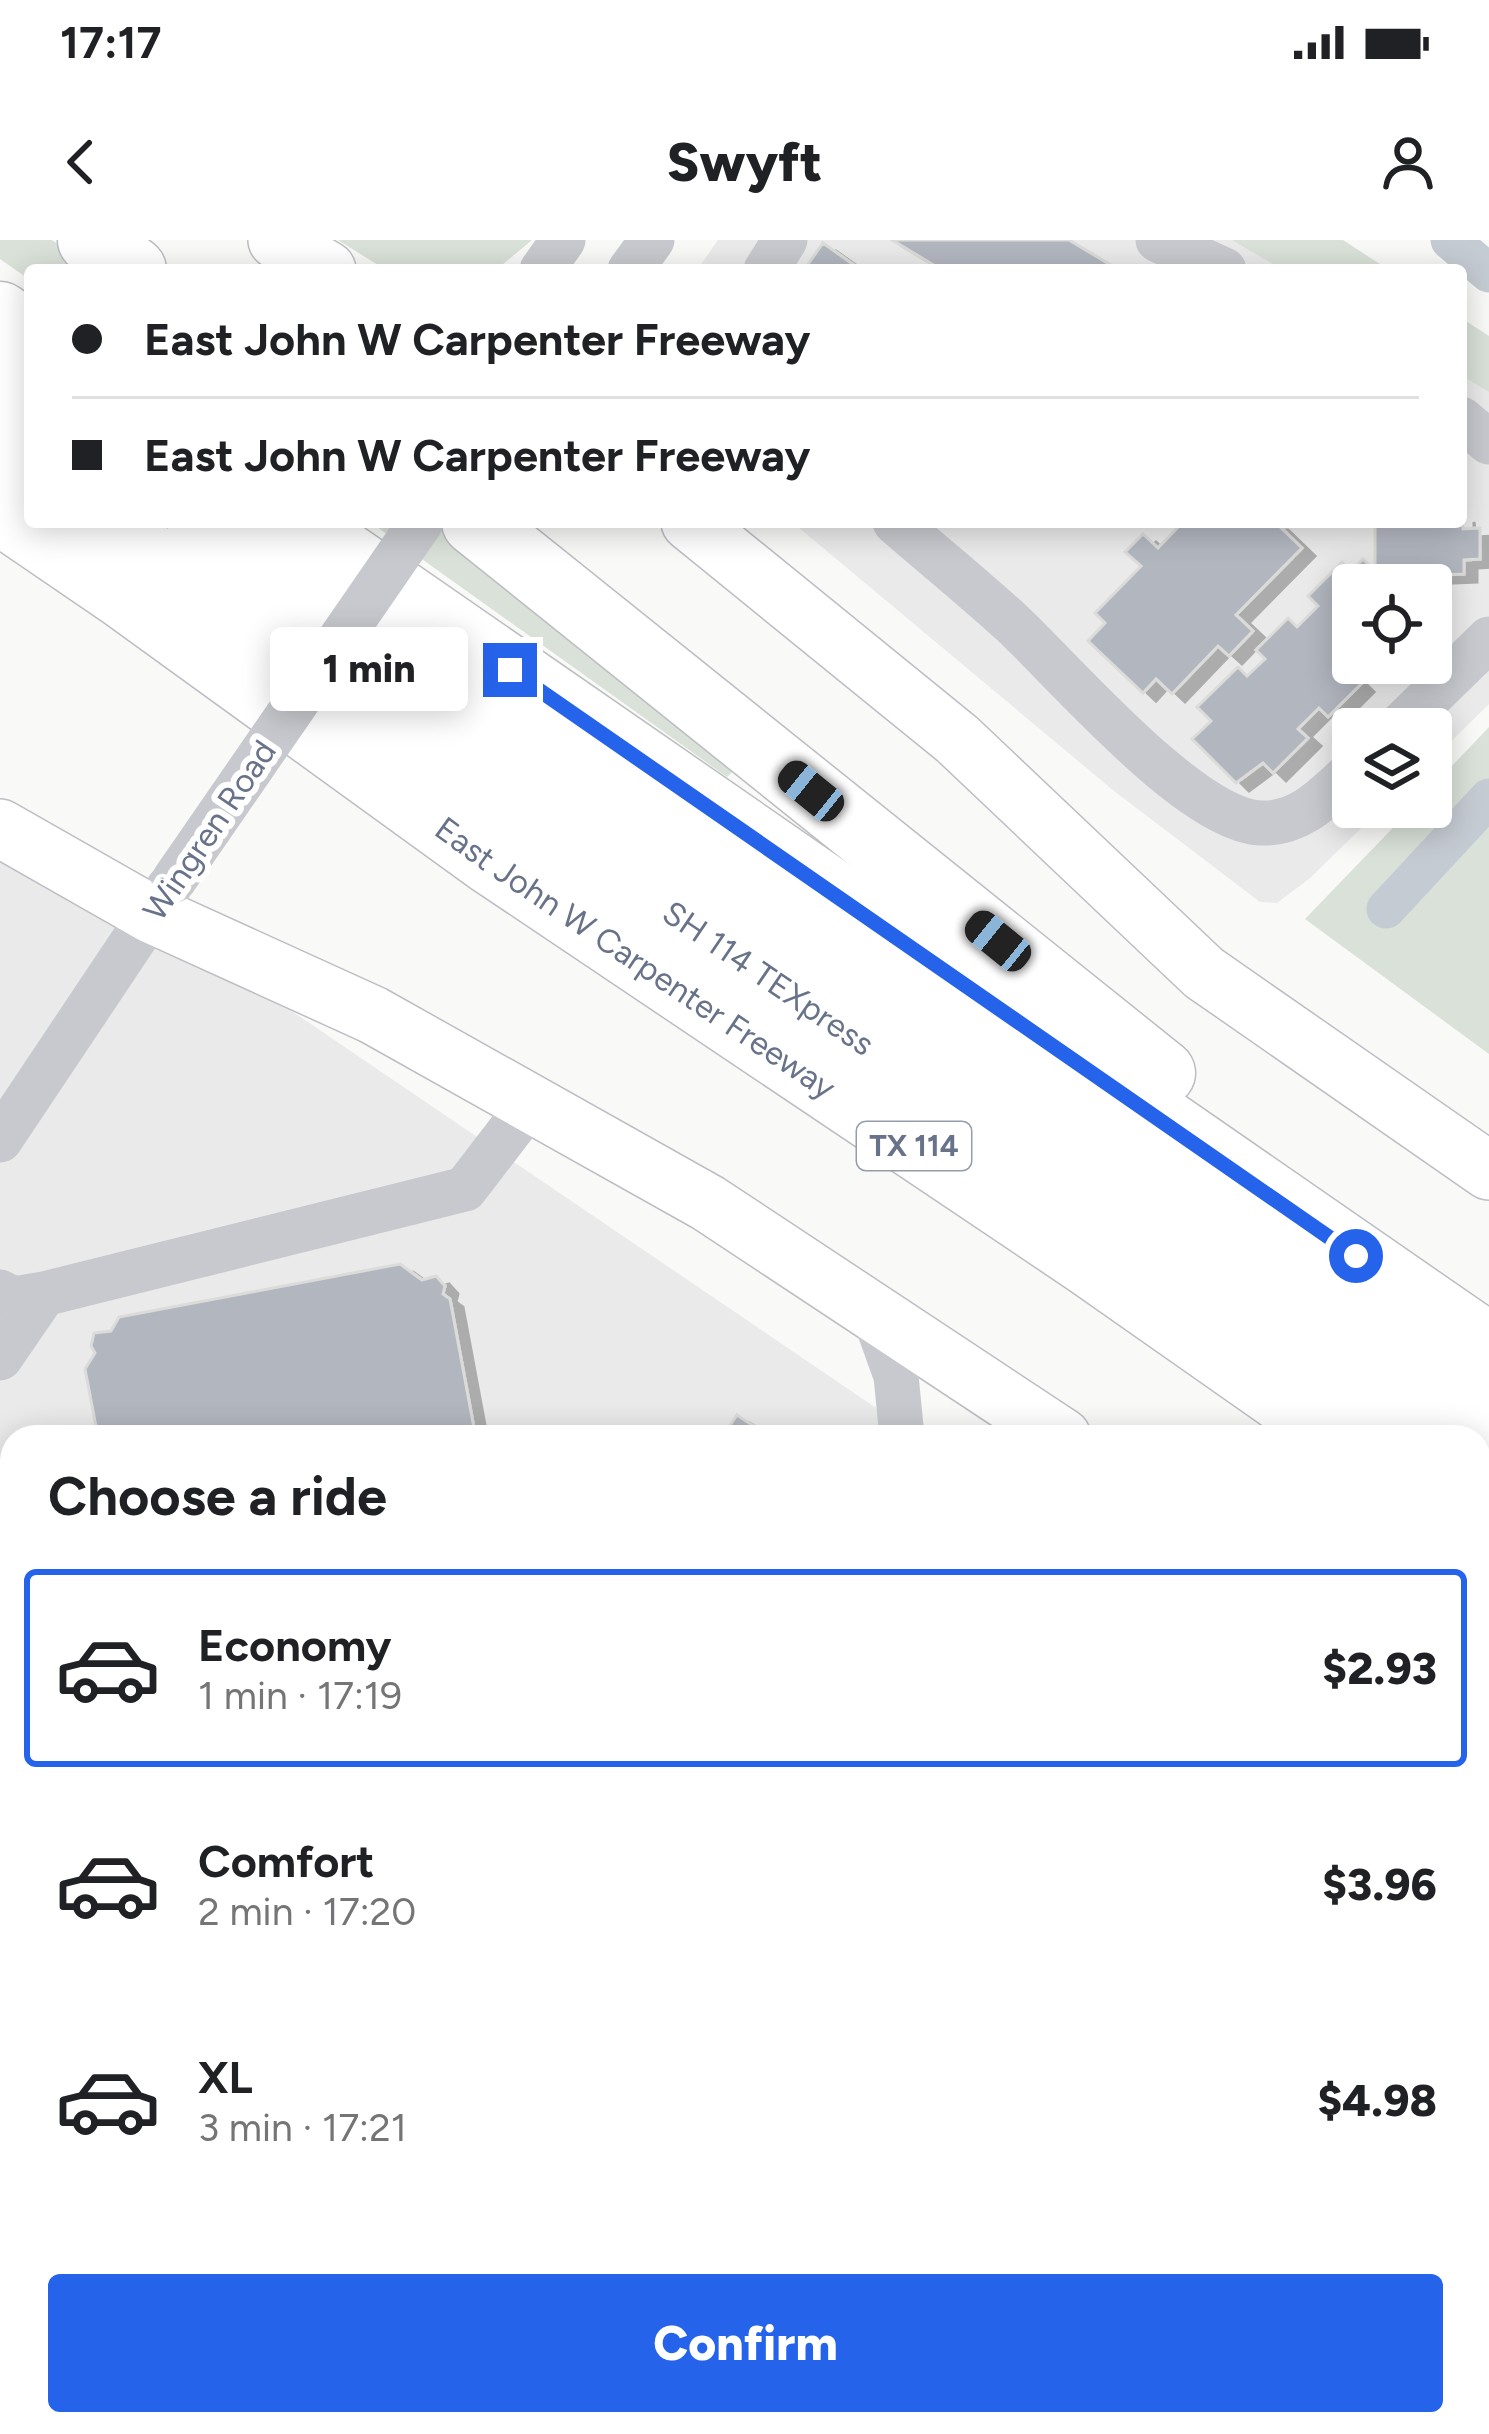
<!DOCTYPE html>
<html lang="en">
<head>
<meta charset="utf-8">
<style>
  :root { --surface:#fff; --page:#f6f6f6; --text:#202124; --muted:#757577; --line:#e0e0e0; --accent:#2563eb }
  body { margin:0; font-family:Figtree,sans-serif; background:var(--page); color:var(--text); height:100vh; display:flex; flex-direction:column; font-size:45px; white-space:nowrap }
  * { box-sizing:border-box; margin:0 }
  p { font-size:39px; color:var(--muted) }
  .icon { flex:none; width:66px; height:66px; fill:none; stroke:currentColor; stroke-width:2; stroke-linecap:round; stroke-linejoin:round }
  .map { position:relative; flex:1; overflow:hidden }
  .drawer { position:absolute; left:0px; top:1185px; width:1491px; height:1011px; display:flex; flex-direction:column; background:var(--surface); border-radius:36px 36px 0 0; box-shadow:0 6px 30px #0003 }
  .drawer>* { flex:none }
  .top-card { position:absolute; left:24px; top:24px; width:1443px; height:264px; border-radius:12px; box-shadow:0 6px 30px #0003; display:grid; align-content:center; height:264px; padding:0 48px; background:var(--surface) }
  .controls { position:absolute; left:1332px; top:324px; display:grid; gap:24px }
  .controls a { display:grid; place-items:center; width:120px; height:120px; border-radius:12px; background:var(--surface); box-shadow:0 6px 30px #0003; font-size:60px }
  .end { position:absolute; width:54px; height:54px; margin:-27px; border:15px solid #2563eb; background:#fff; box-shadow:0 0 0 6px #fff }
  .from { border-radius:50% }
  .bubble { position:absolute; height:84px; border-radius:12px; background:var(--surface); box-shadow:0 6px 30px #0003; font-size:39px; font-weight:800; line-height:84px; text-align:center }
  .car { position:absolute; width:36px; height:72px; margin:-36px -18px; border-radius:15px; box-shadow:0 0 9px 3px #0007; background:linear-gradient(#222 24%,#8ab4d8 0 40%,#222 0 76%,#8ab4d8 0 86%,#222 0) }
  .top-card b { display:flex; align-items:center; gap:42px; height:114px; font-size:45px }
  .top-card b+b { border-top:3px solid var(--line) }
  .top-card i { width:30px; height:30px; background:var(--text) }
  ul { padding:0; list-style:none }
  li { display:flex; align-items:center; gap:36px; height:198px; margin:0 24px 18px; padding:0 24px; border:6px solid transparent; border-radius:12px }
  li div { flex:1 }
  li b { display:block; font-size:45px }
  li em { font-style:normal; font-weight:800 }
  li.on { border-color:var(--accent) }
  li>.icon { width:108px; height:108px; stroke-width:1.5 }
  h2 { padding:0 48px; font-size:54px; line-height:144px }
  .action { display:flex; gap:24px; margin-top:auto; padding:24px 48px }
  .action a { flex:1; height:138px; border-radius:12px; background:var(--accent); color:#fff; font-size:48px; font-weight:800; line-height:138px; text-align:center }
  .status { display:flex; justify-content:space-between; align-items:center; height:84px; padding:0 60px; background:var(--surface); direction:ltr }
  .status svg { height:33px; fill:currentColor }
  header { display:flex; justify-content:space-between; align-items:center; height:156px; padding:0 48px; background:var(--surface); font-size:54px; font-weight:800 }
  .map>svg:first-child { display:block }
  .built { fill:#eaeaea; fill-rule:evenodd }
  .green { fill:#d9e1d8 }
  .water { fill:#c5cbd2 }
  .lines { fill:none; stroke-linecap:round; stroke-linejoin:round }
  .canal { stroke:#c5cbd2; stroke-width:39 }
  .building { fill:#b2b6bf; stroke:#dbdbd9; stroke-width:3; filter:url(#shadow) }
  .major-casing { stroke:#bcbec4; stroke-width:60 }
  .highway-casing { stroke:#bcbdc2; stroke-width:69 }
  .minor { stroke:#c7c9ce; stroke-width:45 }
  .major { stroke:#fff; stroke-width:57 }
  .highway { stroke:#fff; stroke-width:66 }
  .minor-bridge { stroke:#c7c9ce; stroke-width:45 }
  .route { stroke:#2563eb; stroke-width:15 }
  .labels { text-anchor:middle; stroke-width:12; stroke-linejoin:round; paint-order:stroke }
  .shield { fill:#fff; stroke:#959cac; stroke-width:3 }
  .shield-label { font-size:30px; font-weight:bold; fill:#687289 }
  .street-label { font-size:33px; fill:#687289; stroke:#fff }
</style>
</head>
<body>
<div class="status"><b>17:17</b><svg viewBox="0 0 49 12"><path d="M0 12V9h3v3zM5 12V6h3v6zM10 12V3h3v9zM15 12V0h3v12zM26 1h20v11H26zM47 4h2v5h-2z"/></svg></div>
<header><svg class="icon" aria-label="back" viewBox="0 0 24 24"><path d="M15 5l-7 7 7 7"/></svg>Swyft<svg class="icon" aria-label="person" viewBox="0 0 24 24"><circle cx="12" cy="8" r="4"/><path d="M4 21q1-7 8-7t8 7"/></svg></header>
<div class="map">
<svg width="1489" height="2194" viewBox="0 0 1489 2194">
  <defs>
    <filter id="shadow"><feDropShadow dx="13" dy="8" stdDeviation="0" flood-color="#0004"/></filter>
  </defs>
  <rect width="100%" height="100%" fill="#f9f9f7"/>
  <path class="built" d="M718 0H1235L1349 30H697Z
    M1461 106 1489 128V464L1431 521V489H1353V567H1383L1310 638 1277 663 1260 662 1114 551 792 282H1461ZM1353 345H1431V423H1353Z
    M0 573 919 1197H12V2184H1479V1578L1489 1584V2194H0Z"/>
  <path class="green" d="M0 0H52L94 30H30V40L0 19Z
    M338 0H532L496 30H386Z
    M1232 0H1343L1389 30H1283Z
    M1461 78 1489 96V152L1461 135Z
    M370 282H440L542 357 743 522 727 537Z
    M1489 487V814L1305 679 1413 567H1431V548Z"/>
  <path class="water" d="M1479 1616 1489 1620V2031L1479 2035Z
    M1055 2184H1149L1144 2194H1050Z"/>
  <g class="lines">
    <path class="canal" d="M1450 0 1489 33
      M1386 669 1489 558"/>
  </g>
  <path class="building" d="M892 0H1069L1119 30H942Z
    M823 3 861 30H804Z
    M1461 274 1463 289 1480 288V319L1464 320V334L1416 336 1407 345H1353V423H1364L1352 435 1361 444 1328 477 1319 468 1298 489 1308 498 1273 533 1263 523 1236 543 1192 499 1211 481 1197 467 1238 427 1247 436 1265 419 1256 410 1288 378 1297 387 1318 366 1308 356 1342 322 1351 331 1363 319 1375 331V282H1461Z
    M1183 282H1275L1302 308 1236 375 1253 391 1229 416 1218 406 1172 454 1156 439 1143 453 1088 401 1105 383 1095 373 1141 326 1125 312 1143 294 1158 308Z
    M400 1024 422 1040 436 1036 445 1046 443 1054 450 1059 474 1188 468 1197H98L85 1129 95 1113 91 1106 94 1093 111 1091 119 1077Z
    M737 1175 770 1197H722Z
    M0 1455 12 1463V1719L0 1711Z
    M653 2184H845L839 2194H648Z"/>
  <g class="lines">
    <g class="major-casing">
      <path id="major" d="M277 0 327 30
        M690 282 957 499 1204 733 1489 931
        M0 588 151 674 373 775 708 963 1062 1197
        M1479 1484 1489 1490"/>
    </g>
    <g class="highway-casing">
      <g id="highway">
        <path d="M91 0 133 30"/>
        <path d="M0 75 30 96"/>
        <path d="M0 139 30 161"/>
        <path d="M0 213 30 234"/>
        <path id="s1" d="M0 271 123 355 489 620 1089 1023 1337 1197"/>
        <path id="s2" d="M99 282 1116 974 1436 1197"/>
        <path d="M200 282 1489 1174"/>
        <path d="M297 282 1489 1107"/>
        <path d="M475 282 1162 833"/>
        <path d="M1479 1227 1489 1234"/>
        <path d="M1479 1296 1489 1303"/>
      </g>
    </g>
    <path class="minor" d="M1158 0 1224 30
      M542 30 563 0
      M630 30 652 0
      M766 30 785 0
      M1461 179 1489 202
      M895 282C934 316 975 349 1013 384 1067 435 1190 579 1260 583 1300 585 1326 556 1353 531
      M1397 489 1489 399
      M0 900 169 647
      M0 1052 14 1059 44 1054 465 949 531 863
      M872 1069 896 1136 902 1197
      M0 1118 44 1054
      M0 1882 12 1876
      M0 2005 12 2000
      M163 2184 167 2194
      M1285 2184 1308 2194
      M405 2194 433 2184"/>
    <use href="#major" class="major"/>
    <use href="#highway" class="highway"/>
    <path class="minor-bridge" d="M174 640 421 282"/>
  </g>
  <g class="lines">
    <path class="route" d="M510 430 1356 1016"/>
  </g>
  <g class="labels">
    <rect class="shield" x="857" y="882" width="114" height="48" rx="9"/>
    <g class="shield-label">
      <text x="914" y="916">TX 114</text>
    </g>
    <g class="street-label">
      <text transform="translate(209 590) rotate(-56)" y="12">Wingren Road</text>
      <text dy="12" stroke="none"><textPath href="#s1" startOffset="777">East John W Carpenter Freeway</textPath></text>
      <text dy="12" stroke="none"><textPath href="#s2" startOffset="810">SH 114 TEXpress</textPath></text>
    </g>
  </g>
</svg>
<div class="controls">
<a><svg class="icon" aria-label="locate" viewBox="0 0 24 24"><circle cx="12" cy="12" r="6"/><path d="M12 2v4M12 18v4M2 12h4M18 12h4"/></svg></a>
<a><svg class="icon" aria-label="layers" viewBox="0 0 24 24"><path d="M12 4l9 5-9 5-9-5zM3 14l9 5 9-5"/></svg></a>
</div>
<i class="end from" style="left:1356px;top:1016px"></i>
<i class="end" style="left:510px;top:430px"></i>
<div class="bubble" style="left:270px;top:387px;width:198px">1 min</div>
<i class="car" style="left:811px;top:551px;rotate:309deg"></i>
<i class="car" style="left:998px;top:701px;rotate:309deg"></i>
<div class="top-card">
<b><i class="from"></i>East John W Carpenter Freeway</b>
<b><i></i>East John W Carpenter Freeway</b>
</div>
<section class="drawer">
<h2>Choose a ride</h2>
<ul>
<li class="on"><svg class="icon" aria-label="car" viewBox="0 0 24 24"><path d="M5 17H2v-5l4-1 3-4h7l3 4 3 1v5h-3M9 17h6M6 11h13"/><circle cx="7" cy="17" r="2"/><circle cx="17" cy="17" r="2"/></svg><div><b>Economy</b><p>1 min · 17:19</p></div><em>$2.93</em></li>
<li><svg class="icon" aria-label="car" viewBox="0 0 24 24"><path d="M5 17H2v-5l4-1 3-4h7l3 4 3 1v5h-3M9 17h6M6 11h13"/><circle cx="7" cy="17" r="2"/><circle cx="17" cy="17" r="2"/></svg><div><b>Comfort</b><p>2 min · 17:20</p></div><em>$3.96</em></li>
<li><svg class="icon" aria-label="car" viewBox="0 0 24 24"><path d="M5 17H2v-5l4-1 3-4h7l3 4 3 1v5h-3M9 17h6M6 11h13"/><circle cx="7" cy="17" r="2"/><circle cx="17" cy="17" r="2"/></svg><div><b>XL</b><p>3 min · 17:21</p></div><em>$4.98</em></li>
</ul>
<div class="action"><a>Confirm</a></div>
</section>
</div>
</body>
</html>
